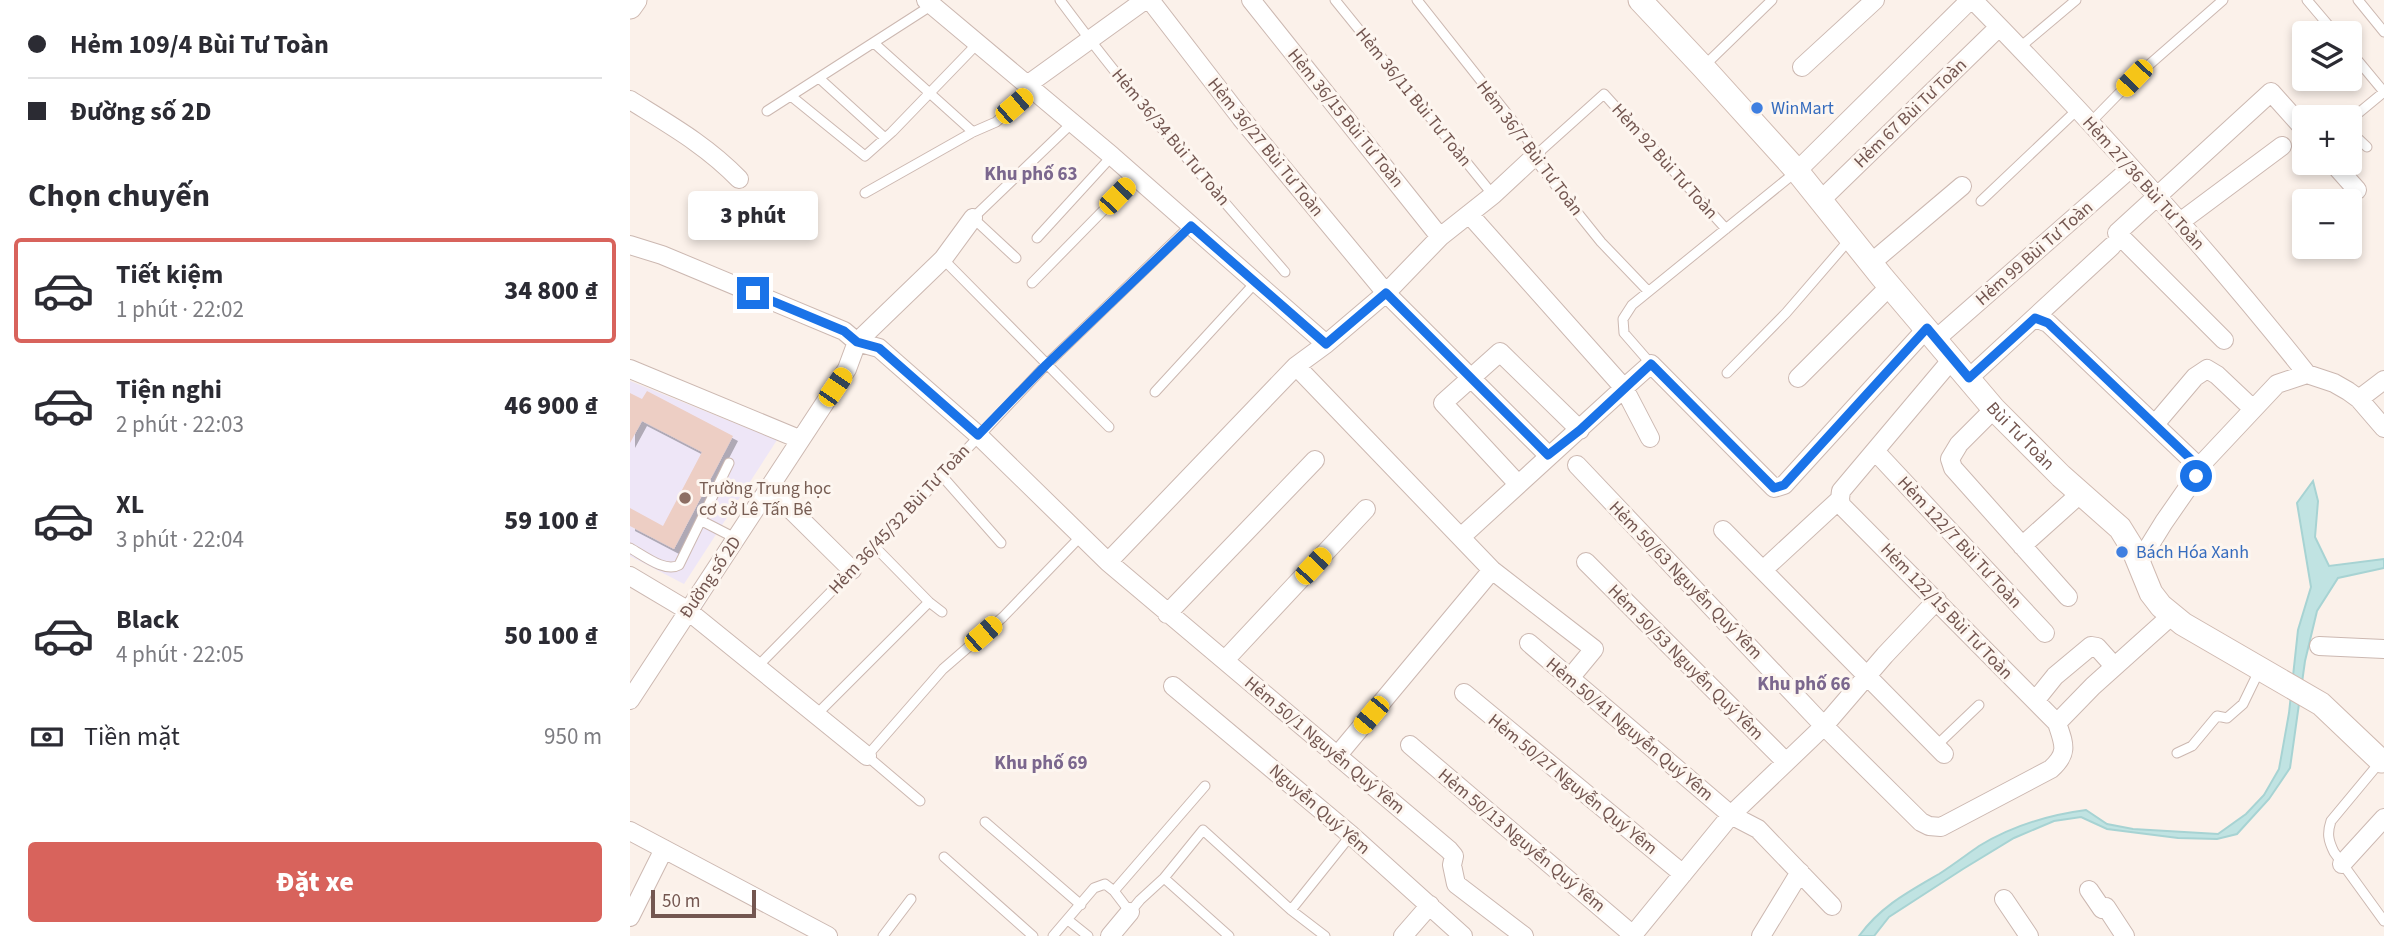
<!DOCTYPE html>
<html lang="vi">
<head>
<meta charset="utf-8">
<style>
  :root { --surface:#fff; --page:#f7f7f7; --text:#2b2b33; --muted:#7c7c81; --line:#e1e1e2; --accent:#d8635c }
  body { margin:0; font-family:"Source Sans 3",sans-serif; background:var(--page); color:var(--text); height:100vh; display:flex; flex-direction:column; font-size:26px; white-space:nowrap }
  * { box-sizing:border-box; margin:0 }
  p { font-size:23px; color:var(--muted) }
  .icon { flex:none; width:38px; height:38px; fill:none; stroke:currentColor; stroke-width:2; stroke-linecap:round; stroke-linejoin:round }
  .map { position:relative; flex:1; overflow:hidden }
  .side { display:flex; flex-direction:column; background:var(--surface); width:630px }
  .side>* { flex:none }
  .guide { display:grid; align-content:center; height:154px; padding:0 28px; background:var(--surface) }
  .controls { position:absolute; left:1662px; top:21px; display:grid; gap:14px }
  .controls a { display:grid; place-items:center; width:70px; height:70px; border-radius:7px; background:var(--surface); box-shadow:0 4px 10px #0003; font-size:35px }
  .scale { position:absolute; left:21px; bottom:18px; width:105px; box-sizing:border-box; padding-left:7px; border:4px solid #735650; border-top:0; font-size:19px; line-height:24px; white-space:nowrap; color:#735650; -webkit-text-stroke:5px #fdf6f0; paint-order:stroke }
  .end { position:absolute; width:32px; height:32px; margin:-16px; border:9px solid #1a73e8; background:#fff; box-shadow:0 0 0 4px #fff }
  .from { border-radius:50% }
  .bubble { position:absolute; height:49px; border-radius:7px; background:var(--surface); box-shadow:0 4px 10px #0003; font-size:23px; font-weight:800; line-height:49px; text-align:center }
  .car { position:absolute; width:21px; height:42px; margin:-21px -10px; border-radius:9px; box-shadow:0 0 5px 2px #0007; background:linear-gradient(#f5c518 24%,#345 0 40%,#f5c518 0 76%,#345 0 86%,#f5c518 0) }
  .guide b { display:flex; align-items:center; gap:24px; height:66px; font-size:26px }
  .guide b+b { border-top:2px solid var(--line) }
  .guide i { width:18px; height:18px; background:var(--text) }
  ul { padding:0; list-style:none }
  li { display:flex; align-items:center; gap:21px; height:105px; margin:0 14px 10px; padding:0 14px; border:4px solid transparent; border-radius:7px }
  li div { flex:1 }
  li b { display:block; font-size:26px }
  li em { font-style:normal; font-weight:800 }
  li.current { border-color:var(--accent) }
  li>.icon { width:63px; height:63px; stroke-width:1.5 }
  h2 { padding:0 28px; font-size:32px; line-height:84px }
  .pay { display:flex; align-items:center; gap:18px; height:77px; padding:0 28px; font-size:26px }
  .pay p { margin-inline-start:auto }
  .button { display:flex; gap:14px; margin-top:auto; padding:14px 28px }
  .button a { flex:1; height:80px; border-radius:7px; background:var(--accent); color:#fff; font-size:28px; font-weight:800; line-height:80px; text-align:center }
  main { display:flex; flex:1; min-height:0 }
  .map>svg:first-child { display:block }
  .education { fill:#eee6f7 }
  .water { fill:#c0e3e2; stroke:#a7d3d3; stroke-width:2 }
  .building { fill:#edcec4; filter:url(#shadow) }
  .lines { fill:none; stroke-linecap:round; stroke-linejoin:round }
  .lane-casing { stroke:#ccb8b1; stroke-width:11 }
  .street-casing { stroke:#ccb8b1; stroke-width:20 }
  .secondary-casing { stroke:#d0bab1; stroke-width:25 }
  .lane { stroke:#fff; stroke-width:9 }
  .street { stroke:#fff; stroke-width:18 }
  .secondary { stroke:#fff; stroke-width:23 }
  .route { stroke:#1a73e8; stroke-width:9 }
  .shop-dot { fill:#3f7fe0; stroke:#fdf6f0; stroke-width:2.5 }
  .education-dot { fill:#8d6e63; stroke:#fdf6f0; stroke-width:2.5 }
  .labels { text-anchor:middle; stroke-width:6; stroke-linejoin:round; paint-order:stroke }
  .street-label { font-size:18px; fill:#735650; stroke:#fdf6f0 }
  .shop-label { font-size:18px; fill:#366cbe; stroke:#fdf6f0; text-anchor:start }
  .education-label { font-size:18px; fill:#785e54; stroke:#fdf6f0; text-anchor:start }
  .neighbourhood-label { font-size:19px; font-weight:bold; fill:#7b678e; stroke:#fdf6f0 }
</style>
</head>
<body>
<main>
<section class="side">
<div class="guide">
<b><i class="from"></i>Hẻm 109/4 Bùi Tư Toàn</b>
<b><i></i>Đường số 2D</b>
</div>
<h2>Chọn chuyến</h2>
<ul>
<li class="current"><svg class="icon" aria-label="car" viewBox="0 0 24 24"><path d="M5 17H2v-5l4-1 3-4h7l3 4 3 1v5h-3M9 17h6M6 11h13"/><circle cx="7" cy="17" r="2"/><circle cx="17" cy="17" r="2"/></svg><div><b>Tiết kiệm</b><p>1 phút · 22:02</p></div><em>34 800 ₫</em></li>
<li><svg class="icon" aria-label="car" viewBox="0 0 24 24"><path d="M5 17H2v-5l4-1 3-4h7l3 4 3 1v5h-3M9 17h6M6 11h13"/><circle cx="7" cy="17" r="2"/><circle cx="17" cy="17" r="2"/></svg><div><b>Tiện nghi</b><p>2 phút · 22:03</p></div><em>46 900 ₫</em></li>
<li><svg class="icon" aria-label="car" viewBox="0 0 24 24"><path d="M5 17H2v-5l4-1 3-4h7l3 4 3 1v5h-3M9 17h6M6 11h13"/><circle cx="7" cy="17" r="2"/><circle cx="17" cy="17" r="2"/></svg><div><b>XL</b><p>3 phút · 22:04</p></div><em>59 100 ₫</em></li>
<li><svg class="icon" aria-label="car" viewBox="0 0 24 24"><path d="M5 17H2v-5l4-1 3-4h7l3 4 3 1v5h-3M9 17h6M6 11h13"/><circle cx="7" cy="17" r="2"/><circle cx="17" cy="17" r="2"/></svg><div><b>Black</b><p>4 phút · 22:05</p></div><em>50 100 ₫</em></li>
</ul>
<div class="pay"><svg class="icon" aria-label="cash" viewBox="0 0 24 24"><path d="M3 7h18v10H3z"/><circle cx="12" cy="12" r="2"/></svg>Tiền mặt<p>950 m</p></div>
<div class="button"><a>Đặt xe</a></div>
</section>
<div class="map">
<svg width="1754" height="936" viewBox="0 0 1754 936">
  <defs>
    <filter id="shadow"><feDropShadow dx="5" dy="5" stdDeviation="0" flood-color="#0004"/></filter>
  </defs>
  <rect width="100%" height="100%" fill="#fbf1ea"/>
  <path class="education" d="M0 381 147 440 54 584 0 556Z"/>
  <path class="water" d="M1683 481 1688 501 1685 537 1699 566 1754 559V568L1708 578 1687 611 1675 661 1660 768 1639 799 1607 834 1587 839 1548 838 1477 829 1451 817 1424 821 1384 838 1333 869 1259 917 1244 936H1229C1251 906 1278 892 1309 874 1323 865 1336 855 1349 846 1382 826 1418 815 1456 810L1477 824 1503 829 1588 834 1616 814 1634 795 1649 769 1659 713 1668 630 1681 587 1667 503Z"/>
  <path class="building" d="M17 391 103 436 44 549 0 526V508L33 526 72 452 12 421 0 443V393L12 399Z"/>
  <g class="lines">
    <g class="lane-casing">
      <path id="lane" d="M430 0C500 95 578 183 655 272
        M705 0 863 195
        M787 0 897 139 906 155 910 166 971 242 1018 291
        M1677 0 1705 33
        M1728 0 1754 32
        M244 43 343 132
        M1389 48 1446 0
        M1720 51 1754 92
        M1073 67 1142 0
        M189 78 255 138
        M161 96 235 156 262 132 347 44
        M137 111 302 5
        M1720 120 1754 92
        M1459 124 1504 78 1593 0
        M1720 131 1737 147
        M906 155 974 94 1096 229
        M235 193 343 132 366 122 403 90
        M1351 201 1447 110
        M407 238 482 156
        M386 258 343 218 442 123
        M313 259 479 427
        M402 283 506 177
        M1021 364 994 333 993 319 1002 305 1167 171
        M1097 373 1156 313 1219 240
        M525 392 625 283
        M312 476 371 543
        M72 521 107 539
        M245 547 299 602 312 612
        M0 548C13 555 35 573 49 565L99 463
        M128 666 245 547 416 365 560 226
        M187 714 299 602
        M1306 746 1349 705
        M1547 753 1562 746 1587 716 1597 718 1613 704 1630 669
        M1750 762 1701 821C1697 833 1698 840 1704 852L1754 921
        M575 786 484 891 500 912 510 900 534 878 573 830 661 910 695 936
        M290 801 237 756 313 669 373 617 452 535
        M355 822 451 905
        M314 857 403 936
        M534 878 599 936
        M661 910 721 835
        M438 920 458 936
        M253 936 281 899
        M423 936 464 888 475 884 484 891"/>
    </g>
    <g class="street-casing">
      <path id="street" d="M296 0 482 156 696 344
        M520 0 611 118 756 293 918 455
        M621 0 810 237
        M1343 0C1460 119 1573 243 1677 374
        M1172 67 1245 0
        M397 85 515 0
        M0 100C40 125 76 145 109 179
        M1703 163 1727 190
        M1167 171 1340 0
        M1191 200 1369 27
        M1550 222 1652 146
        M0 245 32 255 214 331 227 342 249 348 348 435 478 562 819 850 824 856 822 865 826 884 894 936
        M1241 263 1332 186
        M1405 318 1418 323 1569 467
        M1306 339 1501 168
        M1594 340 1487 233 1641 92 1675 130
        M666 366 862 570 964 649 940 678
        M0 369 169 439
        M1168 378 1260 286
        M1339 378 1482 246
        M1729 399 1754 380
        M1364 409 1329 444 1320 459 1323 468 1438 597
        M1526 423 1565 377 1577 369 1587 375 1623 409
        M1020 438 994 388 1021 364 1144 488 1154 485 1297 328
        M1245 451 1415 633
        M947 465 1194 726 1291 822 1299 826 1311 827 1421 769C1439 753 1434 744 1427 723L1211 505 1210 499
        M888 484 813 403 870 352 950 430
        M139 488 222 570
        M1093 530 1314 754
        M831 537 994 388 839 214
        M1392 546 1451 493
        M478 562 666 366 696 344 756 293 810 237 863 195 906 155
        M956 562 1156 762
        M1508 564 1534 522 1566 476 1569 467 1647 384 1677 374 1704 383 1718 391 1729 399 1754 428
        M1133 570 1210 499 1211 491 1323 358
        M0 576 57 610 237 756
        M537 614 685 460
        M899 643 1101 815 1128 829 1202 906
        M1689 646 1754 649
        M595 660 736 509
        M543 686 721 835 833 936
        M834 693 1053 874
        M0 700 217 369 227 342 313 259 343 218
        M1405 701 1425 676 1461 646 1467 647 1484 666
        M1427 723 1463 686 1541 616
        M780 745 1003 935
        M707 756 862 570
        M0 831 198 936
        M1712 864 1754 818
        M1459 890 1472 909 1476 907 1495 936
        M1374 899 1399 936
        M0 917 34 849
        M480 936 500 912
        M773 936 800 905
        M1002 936 1101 815 1194 726 1255 655 1307 600
        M1131 936 1170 872"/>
    </g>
    <g class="secondary-casing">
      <g id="secondary">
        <path id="s1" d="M1010 0 1073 67 1167 171 1252 277 1364 409 1431 476 1490 528 1503 549 1521 593 1531 606 1553 624 1691 704 1751 761"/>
        <path d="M0 7 5 0"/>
      </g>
    </g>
    <use href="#lane" class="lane"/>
    <use href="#street" class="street"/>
    <use href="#secondary" class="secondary"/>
  </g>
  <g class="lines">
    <path class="route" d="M123 293 214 331 227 342 249 348 348 435 416 365 561 226 696 344 756 293 918 455 950 430 1021 364 1144 488 1154 485 1297 328 1339 378 1405 318 1418 323 1569 467 1566 476"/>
  </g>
  <g class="shop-dot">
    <circle cx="1127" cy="108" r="7"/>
    <circle cx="1492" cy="552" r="7"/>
  </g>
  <circle class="education-dot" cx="55" cy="498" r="7"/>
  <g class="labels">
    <g class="street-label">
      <text transform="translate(784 97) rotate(51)" y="6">Hẻm 36/11 Bùi Tư Toàn</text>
      <text transform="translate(1280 113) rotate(-44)" y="6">Hẻm 67 Bùi Tư Toàn</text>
      <text transform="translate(716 118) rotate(51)" y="6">Hẻm 36/15 Bùi Tư Toàn</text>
      <text transform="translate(541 137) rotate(50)" y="6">Hẻm 36/34 Bùi Tư Toàn</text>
      <text transform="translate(636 147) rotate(51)" y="6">Hẻm 36/27 Bùi Tư Toàn</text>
      <text transform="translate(900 148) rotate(53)" y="6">Hẻm 36/7 Bùi Tư Toàn</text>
      <text transform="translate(1035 161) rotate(48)" y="6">Hẻm 92 Bùi Tư Toàn</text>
      <text transform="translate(1514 183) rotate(48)" y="6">Hẻm 27/36 Bùi Tư Toàn</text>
      <text transform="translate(1404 253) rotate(-41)" y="6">Hẻm 99 Bùi Tư Toàn</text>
      <text dy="6" stroke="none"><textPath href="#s1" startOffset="579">Bùi Tư Toàn</textPath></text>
      <text transform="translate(269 519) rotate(-47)" y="6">Hẻm 36/45/32 Bùi Tư Toàn</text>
      <text transform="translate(1330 542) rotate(47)" y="6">Hẻm 122/7 Bùi Tư Toàn</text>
      <text transform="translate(80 577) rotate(-56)" y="6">Đường số 2D</text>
      <text transform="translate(1056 580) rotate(46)" y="6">Hẻm 50/63 Nguyễn Quý Yêm</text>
      <text transform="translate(1317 611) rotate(46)" y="6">Hẻm 122/15 Bùi Tư Toàn</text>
      <text transform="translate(1056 662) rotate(45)" y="6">Hẻm 50/53 Nguyễn Quý Yêm</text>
      <text transform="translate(1000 729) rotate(40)" y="6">Hẻm 50/41 Nguyễn Quý Yêm</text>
      <text transform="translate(695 745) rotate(40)" y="6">Hẻm 50/1 Nguyễn Quý Yêm</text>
      <text transform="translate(943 784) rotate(39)" y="6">Hẻm 50/27 Nguyễn Quý Yêm</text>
      <text transform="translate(690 809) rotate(41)" y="6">Nguyễn Quý Yêm</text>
      <text transform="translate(892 840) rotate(40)" y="6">Hẻm 50/13 Nguyễn Quý Yêm</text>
    </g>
    <g class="shop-label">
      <text x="1141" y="114">WinMart</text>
      <text x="1506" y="558">Bách Hóa Xanh</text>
    </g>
    <g class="education-label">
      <text x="69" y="494">Trường Trung học<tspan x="69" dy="21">cơ sở Lê Tấn Bê</tspan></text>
    </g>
    <g class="neighbourhood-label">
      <text x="401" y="180">Khu phố 63</text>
      <text x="1174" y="690">Khu phố 66</text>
      <text x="411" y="769">Khu phố 69</text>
    </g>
  </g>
</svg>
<div class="controls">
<a><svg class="icon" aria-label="layers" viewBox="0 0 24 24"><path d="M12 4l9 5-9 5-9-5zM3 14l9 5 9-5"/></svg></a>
<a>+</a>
<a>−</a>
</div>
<div class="scale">50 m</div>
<i class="end from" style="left:1566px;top:476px"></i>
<i class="end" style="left:123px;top:293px"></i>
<div class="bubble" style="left:58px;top:191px;width:130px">3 phút</div>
<i class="car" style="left:1504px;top:78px;rotate:224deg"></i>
<i class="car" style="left:384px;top:106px;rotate:49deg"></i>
<i class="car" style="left:487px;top:196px;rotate:44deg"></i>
<i class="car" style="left:205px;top:387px;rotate:34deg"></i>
<i class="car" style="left:683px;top:566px;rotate:43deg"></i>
<i class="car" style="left:353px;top:634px;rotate:49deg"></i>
<i class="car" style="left:741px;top:715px;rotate:220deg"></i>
</div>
</main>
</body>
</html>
